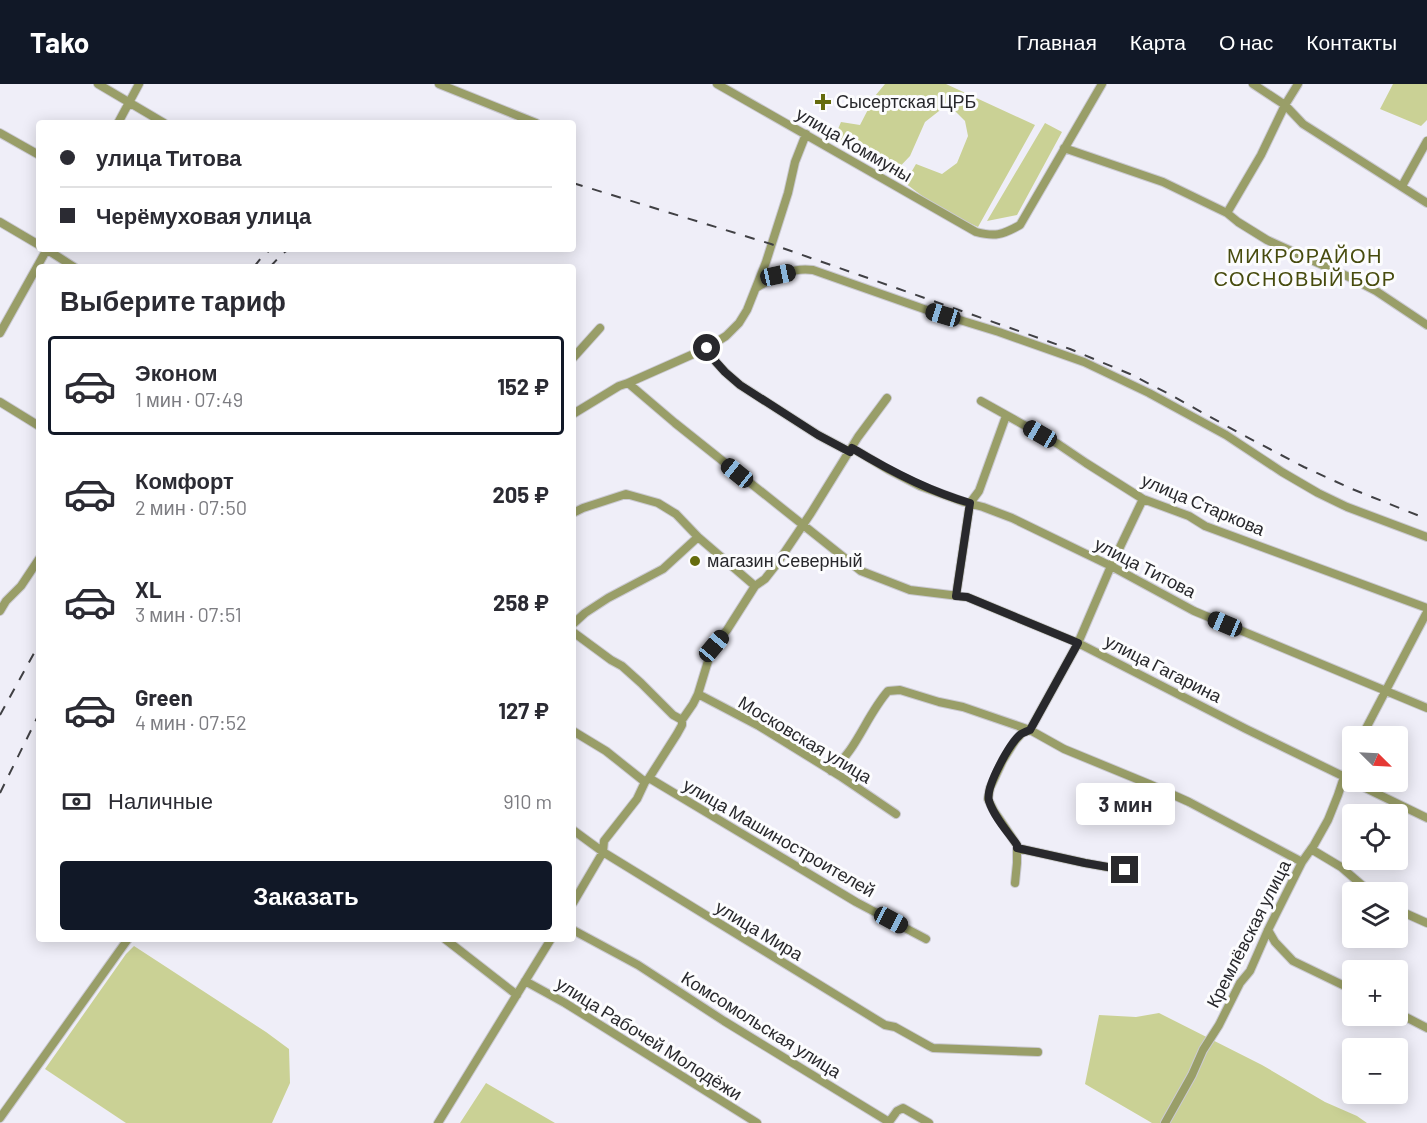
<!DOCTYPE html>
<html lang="ru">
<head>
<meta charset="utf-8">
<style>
  :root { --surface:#fff; --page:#f2f2f3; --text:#2b2b33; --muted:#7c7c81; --line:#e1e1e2; --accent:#111827 }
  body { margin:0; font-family:Barlow,sans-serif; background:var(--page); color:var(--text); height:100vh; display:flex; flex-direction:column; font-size:22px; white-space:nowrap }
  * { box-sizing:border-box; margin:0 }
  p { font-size:20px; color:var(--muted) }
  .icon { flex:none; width:33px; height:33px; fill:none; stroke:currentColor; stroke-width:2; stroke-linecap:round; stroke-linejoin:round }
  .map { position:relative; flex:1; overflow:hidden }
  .sheet { position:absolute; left:36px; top:180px; width:540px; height:678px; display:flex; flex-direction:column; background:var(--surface); border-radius:6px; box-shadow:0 3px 15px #0003 }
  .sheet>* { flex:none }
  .banner { position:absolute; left:36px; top:36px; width:540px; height:132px; border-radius:6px; box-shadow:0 3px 15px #0003; display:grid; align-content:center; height:132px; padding:0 24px; background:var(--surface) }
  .needle { width:39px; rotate:114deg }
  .controls { position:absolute; left:1342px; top:642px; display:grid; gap:12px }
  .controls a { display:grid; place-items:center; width:66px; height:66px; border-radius:6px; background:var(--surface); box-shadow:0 3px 15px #0003; font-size:30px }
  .end { position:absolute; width:27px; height:27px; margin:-14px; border:8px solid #28282c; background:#fff; box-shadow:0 0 0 3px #fff }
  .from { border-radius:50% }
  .bubble { position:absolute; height:42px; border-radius:6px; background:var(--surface); box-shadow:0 3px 15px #0003; font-size:20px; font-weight:700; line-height:42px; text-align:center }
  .car { position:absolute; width:18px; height:36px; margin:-18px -9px; border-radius:8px; box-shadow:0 0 4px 2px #0007; background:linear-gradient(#222 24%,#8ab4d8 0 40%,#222 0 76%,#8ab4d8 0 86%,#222 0) }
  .banner b { display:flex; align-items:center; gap:21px; height:57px; font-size:22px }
  .banner b+b { border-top:2px solid var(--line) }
  .banner i { width:15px; height:15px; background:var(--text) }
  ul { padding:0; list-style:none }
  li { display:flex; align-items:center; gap:18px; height:99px; margin:0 12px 9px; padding:0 12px; border:3px solid transparent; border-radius:6px }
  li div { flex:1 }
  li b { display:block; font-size:22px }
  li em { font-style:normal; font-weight:700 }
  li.current { border-color:var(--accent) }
  li>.icon { width:54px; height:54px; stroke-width:1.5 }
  h2 { padding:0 24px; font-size:27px; line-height:72px }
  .pay { display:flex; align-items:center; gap:15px; height:66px; padding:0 24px; font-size:22px }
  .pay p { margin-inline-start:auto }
  .cta { display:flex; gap:12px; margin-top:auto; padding:12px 24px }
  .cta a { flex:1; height:69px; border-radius:6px; background:var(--accent); color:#fff; font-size:24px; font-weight:700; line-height:69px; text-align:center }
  header { display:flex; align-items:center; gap:36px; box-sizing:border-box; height:84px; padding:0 30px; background:var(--accent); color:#fff }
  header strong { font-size:28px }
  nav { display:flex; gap:33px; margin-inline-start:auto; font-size:21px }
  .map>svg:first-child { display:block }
  .green { fill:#cad195 }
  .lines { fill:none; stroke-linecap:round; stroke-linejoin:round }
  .minor-casing { stroke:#cbcad3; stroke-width:10 }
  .minor { stroke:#999e68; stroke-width:8 }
  .rail { stroke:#404044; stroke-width:2; stroke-dasharray:10 10; stroke-linecap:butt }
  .route { stroke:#28282c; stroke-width:8 }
  .poi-dot { fill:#656b0d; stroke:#fcfcfe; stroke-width:2 }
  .labels { text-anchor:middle; stroke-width:6; stroke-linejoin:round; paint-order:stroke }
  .poi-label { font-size:18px; fill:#28282c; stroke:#fcfcfe; text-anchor:start }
  .street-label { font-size:18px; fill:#28282c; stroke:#fcfcfe }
  .neighbourhood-label { font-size:20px; letter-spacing:1.5px; fill:#474b0e; stroke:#fcfcfe }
</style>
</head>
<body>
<header>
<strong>Tako</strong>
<nav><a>Главная</a><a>Карта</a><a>О нас</a><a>Контакты</a></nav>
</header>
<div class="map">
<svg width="1427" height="1039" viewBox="0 0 1427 1039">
  <rect width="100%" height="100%" fill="#efeef8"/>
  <path class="green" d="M885 0H946L1035 41 978 143 942 127 905 99 916 80 942 90 957 79 968 52 965 37 948 20 925 38 910 72 891 92 833 57 841 38 860 41 875 12Z
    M1393 0H1427V36L1421 42 1380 25Z
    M1045 39 1062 48 1017 131 987 137Z
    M134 862 266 948 289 965 290 999 272 1039H126L45 985 126 870Z
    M1159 929 1262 981 1325 1018 1357 1032 1367 1039H1152L1085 1000 1099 931 1136 933Z
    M486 999 555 1039H460Z"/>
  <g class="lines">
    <g class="minor-casing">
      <path id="minor" d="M98 0 164 39
        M439 0 536 39
        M717 0 976 148C995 153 1002 151 1020 141L1102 0
        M1253 0 1285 21 1303 40 1427 119
        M118 39 139 0
        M0 49 39 71
        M1064 64 1163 98 1227 129 1238 138 1267 156 1349 193 1376 207 1427 241
        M1402 102 1427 57
        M1227 129 1261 71 1285 21 1298 0
        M0 138 39 161
        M46 165 74 183
        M756 204C774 193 791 183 813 186L924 225 999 248 1084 278 1149 309 1226 351 1282 388 1318 409 1347 423 1427 453
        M0 249 47 165
        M707 264 716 278 725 288 740 301 818 351 850 368
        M573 274 600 244
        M628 299 675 339 861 487 910 506 967 513 1078 559 1246 645 1353 697
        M981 317 1058 360 1086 379 1143 415 1189 432 1205 442 1427 524
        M0 318 39 342
        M573 330 619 302 628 299 707 264 726 252 739 239 747 226 766 178 788 109 795 78 806 50
        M852 364 889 386 920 402 964 418 983 423 1012 434 1111 482 1194 527 1427 624
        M573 429 583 424 626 410 658 419 676 430 698 453 755 502
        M956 512 970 419 979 407 1006 332
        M0 527 6 517 21 502 39 475
        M573 540 585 529 608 514 663 485 698 453
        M573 548 611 576 622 582 641 599 673 631 682 636
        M698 610 759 642 840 692 896 730
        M573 647 606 667 645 698
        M1362 652 1427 528
        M831 687C857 666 866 632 888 607L900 606 939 618 963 623 1030 646 1064 665 1149 700 1189 718 1302 778
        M649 694 856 818 926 855
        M1353 698 1427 734
        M573 746 603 768 885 941 895 943 929 962 933 964 1038 968
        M1017 764 1085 779 1124 786
        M1311 765 1341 783 1370 808
        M1015 799 1017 779V761L994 727 988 715 990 704 1003 676 1015 657 1022 649 1030 646 1078 559 1111 482 1143 415
        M573 819 603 768 604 757 637 715 645 698 649 694 677 650 682 641V636L693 620 698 610 712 564 727 546 755 502 765 495 776 481 811 429 858 353 887 314
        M1398 826 1427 839
        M573 846 638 881 724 937 889 1038 897 1027 903 1024 929 1039
        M1268 846 1275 858 1293 877 1353 906
        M445 855 517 911
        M525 897 565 919 757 1039
        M1398 929 1427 944
        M0 1034 128 855
        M438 1039 551 855
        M1165 1039 1192 991 1203 966 1219 941 1240 899 1250 887 1268 846 1302 778 1314 761 1328 736 1338 711 1344 693 1353 672"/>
    </g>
    <use href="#minor" class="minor"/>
    <path class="rail" d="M573 99 771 160 1070 265 1130 290 1169 310 1241 350 1304 383 1352 405 1427 435
      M254 183 261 174 271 165
      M270 183 283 169 290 165
      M0 631 39 560
      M0 709 39 630"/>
  </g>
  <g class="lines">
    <path class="route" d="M707 264 716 278 725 288 740 301 818 351 850 368 852 364C890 387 928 407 970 419L956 512 967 513 1078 559 1030 646C1027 647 1023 649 1021 650 1010 659 985 703 989 717 994 733 1008 748 1017 761V764L1085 779 1125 786"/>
  </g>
  <g class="poi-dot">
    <path d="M820 9h6v6h6v6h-6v6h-6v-6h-6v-6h6z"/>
    <circle cx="695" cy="477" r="6"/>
  </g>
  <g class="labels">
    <g class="poi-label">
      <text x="836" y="24">Сысертская ЦРБ</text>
      <text x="707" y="483">магазин Северный</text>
    </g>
    <g class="street-label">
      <text transform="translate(854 61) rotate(30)" y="6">улица Коммуны</text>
      <text transform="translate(1203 421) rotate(23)" y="6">улица Старкова</text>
      <text transform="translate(1145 484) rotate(27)" y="6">улица Титова</text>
      <text transform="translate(1163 585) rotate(27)" y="6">улица Гагарина</text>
      <text transform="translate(805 656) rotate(31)" y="6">Московская улица</text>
      <text transform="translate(779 754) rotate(30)" y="6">улица Машиностроителей</text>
      <text transform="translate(759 847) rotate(31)" y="6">улица Мира</text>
      <text transform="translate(1249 850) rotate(-63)" y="6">Кремлёвская улица</text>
      <text transform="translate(761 941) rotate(32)" y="6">Комсомольская улица</text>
      <text transform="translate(649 955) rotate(32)" y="6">улица Рабочей Молодёжи</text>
    </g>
    <g class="neighbourhood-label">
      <text x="1305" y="179">МИКРОРАЙОН<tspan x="1305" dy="23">СОСНОВЫЙ БОР</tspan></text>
    </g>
  </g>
</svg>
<div class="controls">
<a><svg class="needle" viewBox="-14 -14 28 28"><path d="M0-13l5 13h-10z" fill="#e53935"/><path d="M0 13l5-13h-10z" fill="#7c7c81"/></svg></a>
<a><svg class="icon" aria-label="locate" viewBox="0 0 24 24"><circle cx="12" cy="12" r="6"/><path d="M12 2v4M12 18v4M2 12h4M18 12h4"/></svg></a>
<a><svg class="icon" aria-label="layers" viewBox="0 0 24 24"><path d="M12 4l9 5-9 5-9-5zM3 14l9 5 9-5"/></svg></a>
<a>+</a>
<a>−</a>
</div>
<i class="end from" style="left:707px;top:264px"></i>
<i class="end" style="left:1125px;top:786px"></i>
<div class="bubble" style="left:1076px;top:699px;width:99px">3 мин</div>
<i class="car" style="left:778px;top:191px;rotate:78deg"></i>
<i class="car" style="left:943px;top:231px;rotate:287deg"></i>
<i class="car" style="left:1040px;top:350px;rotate:300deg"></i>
<i class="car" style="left:737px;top:389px;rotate:309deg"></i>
<i class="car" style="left:1225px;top:540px;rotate:293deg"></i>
<i class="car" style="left:714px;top:562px;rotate:40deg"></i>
<i class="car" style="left:891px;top:836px;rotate:118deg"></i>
<div class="banner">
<b><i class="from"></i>улица Титова</b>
<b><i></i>Черёмуховая улица</b>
</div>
<section class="sheet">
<h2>Выберите тариф</h2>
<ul>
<li class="current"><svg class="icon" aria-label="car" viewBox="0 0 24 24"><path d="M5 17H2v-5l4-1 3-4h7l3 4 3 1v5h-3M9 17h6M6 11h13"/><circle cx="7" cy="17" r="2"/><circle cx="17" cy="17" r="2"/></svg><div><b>Эконом</b><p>1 мин · 07:49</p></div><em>152 ₽</em></li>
<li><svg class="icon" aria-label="car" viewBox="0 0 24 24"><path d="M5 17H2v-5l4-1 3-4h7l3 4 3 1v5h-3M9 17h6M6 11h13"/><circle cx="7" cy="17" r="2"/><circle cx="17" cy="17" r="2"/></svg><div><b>Комфорт</b><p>2 мин · 07:50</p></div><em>205 ₽</em></li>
<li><svg class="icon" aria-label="car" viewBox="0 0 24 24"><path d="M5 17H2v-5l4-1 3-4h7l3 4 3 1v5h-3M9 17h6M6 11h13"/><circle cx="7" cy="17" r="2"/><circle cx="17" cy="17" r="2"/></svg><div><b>XL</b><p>3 мин · 07:51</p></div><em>258 ₽</em></li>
<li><svg class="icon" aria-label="car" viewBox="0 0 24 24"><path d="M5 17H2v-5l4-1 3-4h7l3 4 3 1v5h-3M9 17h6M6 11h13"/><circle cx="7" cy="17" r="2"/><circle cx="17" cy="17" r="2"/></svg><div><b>Green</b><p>4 мин · 07:52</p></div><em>127 ₽</em></li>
</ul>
<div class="pay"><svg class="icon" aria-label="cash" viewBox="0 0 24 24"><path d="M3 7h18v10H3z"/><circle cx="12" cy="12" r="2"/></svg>Наличные<p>910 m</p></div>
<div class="cta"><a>Заказать</a></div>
</section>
</div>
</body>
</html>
